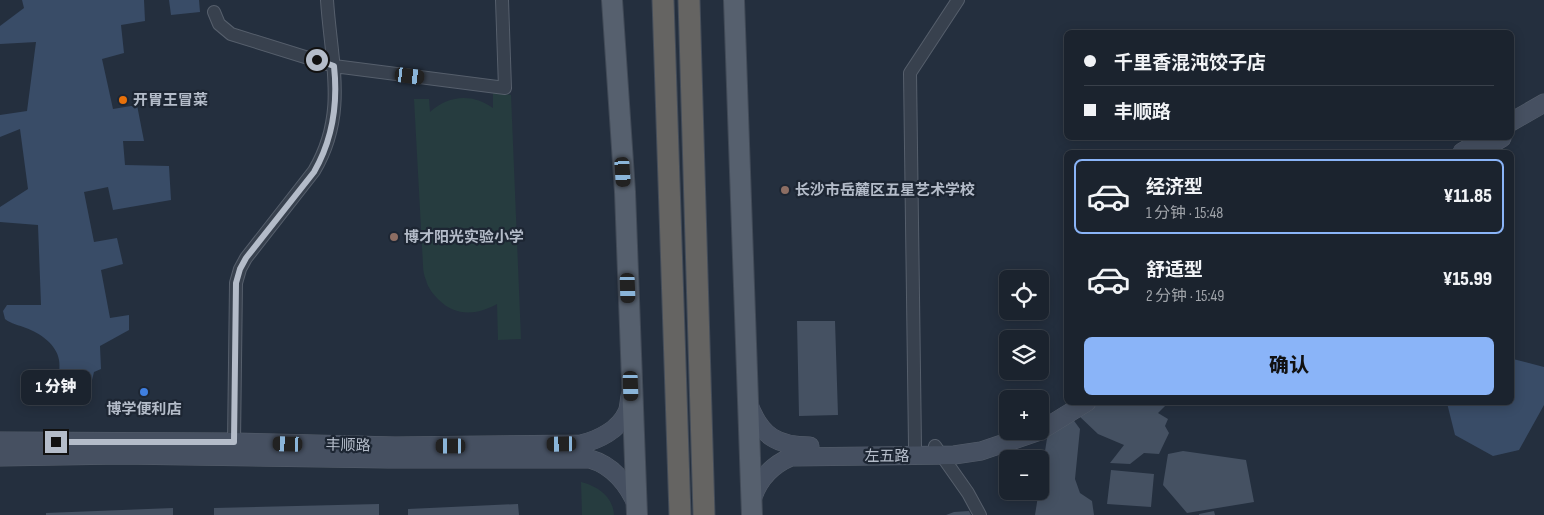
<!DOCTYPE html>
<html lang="zh">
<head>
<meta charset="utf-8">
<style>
  :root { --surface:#1b232e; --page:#242b36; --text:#f1f3f6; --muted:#a0a4aa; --line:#39404a; --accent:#8ab4f8 }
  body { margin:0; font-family:"Sofia Sans Condensed","Noto Sans SC",sans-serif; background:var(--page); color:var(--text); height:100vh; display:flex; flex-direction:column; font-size:19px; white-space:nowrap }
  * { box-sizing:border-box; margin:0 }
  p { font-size:16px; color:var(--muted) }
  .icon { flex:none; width:28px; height:28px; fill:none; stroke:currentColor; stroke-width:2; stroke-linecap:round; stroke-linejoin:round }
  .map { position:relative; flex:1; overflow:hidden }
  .details { position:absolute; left:1064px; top:150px; width:450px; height:255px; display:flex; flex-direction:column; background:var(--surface); border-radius:8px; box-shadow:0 2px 12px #0003,0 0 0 1px var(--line) }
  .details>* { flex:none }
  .banner { position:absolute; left:1064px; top:30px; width:450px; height:110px; border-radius:8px; box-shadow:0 2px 12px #0003,0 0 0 1px var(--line); display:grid; align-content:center; height:110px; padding:0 20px; background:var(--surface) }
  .controls { position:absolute; left:999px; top:270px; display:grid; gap:10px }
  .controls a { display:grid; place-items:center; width:50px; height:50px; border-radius:8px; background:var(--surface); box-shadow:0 2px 12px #0003,0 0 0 1px var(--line); font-size:25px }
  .end { position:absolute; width:22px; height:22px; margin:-11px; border:6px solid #b4bcc9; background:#111; box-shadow:0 0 0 2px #111 }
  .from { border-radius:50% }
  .bubble { position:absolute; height:35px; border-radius:8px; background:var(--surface); box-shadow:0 2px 12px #0003,0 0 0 1px var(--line); font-size:16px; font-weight:800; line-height:35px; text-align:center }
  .car { position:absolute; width:15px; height:30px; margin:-15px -8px; border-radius:6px; box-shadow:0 0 4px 1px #0007; background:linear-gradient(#222 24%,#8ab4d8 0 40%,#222 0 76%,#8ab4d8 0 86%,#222 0) }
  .banner b { display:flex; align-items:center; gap:18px; height:48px; font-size:19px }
  .banner b+b { border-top:1px solid var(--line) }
  .banner i { width:12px; height:12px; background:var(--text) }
  ul { padding:9px 0 0; list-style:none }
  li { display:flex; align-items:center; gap:15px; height:75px; margin:0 10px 8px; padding:0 10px; border:2px solid transparent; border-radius:8px }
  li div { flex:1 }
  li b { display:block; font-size:19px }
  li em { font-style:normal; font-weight:800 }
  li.on { border-color:var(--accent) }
  li>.icon { width:45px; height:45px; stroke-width:1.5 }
  .primary-button { display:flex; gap:10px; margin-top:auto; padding:10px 20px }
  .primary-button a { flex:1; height:58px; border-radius:8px; background:var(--accent); color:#111; font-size:20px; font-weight:800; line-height:58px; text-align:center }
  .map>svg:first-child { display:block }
  .green { fill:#263c3f }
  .water { fill:#394c67 }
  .building { fill:#455162 }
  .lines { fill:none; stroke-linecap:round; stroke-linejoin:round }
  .minor-casing { stroke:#565f6c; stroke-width:14 }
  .secondary-casing { stroke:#565f6c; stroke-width:19 }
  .primary-casing { stroke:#414a57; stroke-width:22 }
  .trunk-casing { stroke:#434c59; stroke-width:23 }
  .minor { stroke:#38414e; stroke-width:12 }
  .secondary { stroke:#465061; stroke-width:18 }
  .primary { stroke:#56606e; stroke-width:20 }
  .trunk { stroke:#656462; stroke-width:21 }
  .route { stroke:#b4bcc9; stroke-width:6 }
  .food-dot { fill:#e8710a; stroke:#1d2633; stroke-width:2 }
  .education-dot { fill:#8d6e63; stroke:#1d2633; stroke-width:2 }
  .shop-dot { fill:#3f7fe0; stroke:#1d2633; stroke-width:2 }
  .labels { text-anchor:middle; stroke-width:4.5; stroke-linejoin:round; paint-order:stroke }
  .poi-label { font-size:15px; font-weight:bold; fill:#b4bcc9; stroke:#1d2633; text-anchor:start }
  .street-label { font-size:15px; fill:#b4bcc9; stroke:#1d2633 }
</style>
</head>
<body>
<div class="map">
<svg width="1544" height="515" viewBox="0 0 1544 515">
  <rect width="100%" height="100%" fill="#242f3e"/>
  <path class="green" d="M493 92 511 95 521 339 498 340 497 304C477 315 456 317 439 300 433 294 428 288 426 280 424 276 423 270 423 265L414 99H429L430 112C448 95 473 93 493 108Z
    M581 482C597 486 613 496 614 515H582Z"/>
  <path class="water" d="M22 0H144L145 21 121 25 124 53 102 59 113 109 137 105 144 141H123L125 165 169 166 171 200 113 210 108 187 84 192 94 242 117 238 123 264 101 270 110 318 129 315V330L100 346 101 369 94 372 92 380 87 385C75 386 68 388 59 379 59 373 60 365 59 360 57 345 40 333 26 328 19 325 11 324 5 319L3 311 7 305H41L38 225 0 222V207L28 189 20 129 0 137V115L27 111 36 42 0 44V26L24 8Z
    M169 0H199L200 12 171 15Z
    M1513 359 1544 367V405L1519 450 1493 456 1455 435 1447 403 1511 402V360Z"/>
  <path class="building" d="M797 321H835L838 415 799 416Z
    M1098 402H1169L1158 413 1168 419 1165 426 1169 433 1159 454 1144 453 1130 464 1110 463 1124 445 1098 434 1078 415Z
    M1072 418 1080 429 1075 479 1080 493 1092 501 1094 515H1035L1048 432Z
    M1183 451 1246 460 1254 502 1187 513 1163 485 1168 454Z
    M1111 470 1154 474 1151 507 1107 504Z
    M379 504V515H214V508Z
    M518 504 519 515H408V509Z
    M173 508V515H46V513Z
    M969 511 971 515H946L954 512Z
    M1214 511 1215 515H1199V514Z"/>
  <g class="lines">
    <g class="minor-casing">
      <path id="minor" d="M214 12 219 24 231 34 334 66 505 88 502 0
        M234 442 236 283 240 269 246 258 314 171C348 114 331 62 327 0
        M915 446 910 73 958 0
        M935 446 968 493 980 515"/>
    </g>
    <g class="secondary-casing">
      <path id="secondary" d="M1511 122 1544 103
        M1462 152 1486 138
        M1478 152 1502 138
        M749 405C761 436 777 446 810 446
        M1040 431 1087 402
        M0 441 234 442 395 446 581 444C598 440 619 430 627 412 629 408 629 401 630 396
        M0 457 121 455 388 459H590C612 465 628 484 637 506
        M752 500C758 480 772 465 791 457L954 455 981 451 1040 431"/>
    </g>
    <g class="primary-casing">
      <path id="primary" d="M612 0 625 192 637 515
        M734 0 752 515"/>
    </g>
    <g class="trunk-casing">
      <path id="trunk" d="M663 0 680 515
        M689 0 704 515"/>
    </g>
    <use href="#minor" class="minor"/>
    <use href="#secondary" class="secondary"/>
    <use href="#primary" class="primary"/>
    <use href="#trunk" class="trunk"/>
  </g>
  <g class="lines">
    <path class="route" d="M56 442H234L236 283 240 269 246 258 314 172C333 139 338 103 334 66L317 60"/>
  </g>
  <circle class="food-dot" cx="123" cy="100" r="5"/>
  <g class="education-dot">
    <circle cx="785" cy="190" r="5"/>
    <circle cx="394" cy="237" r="5"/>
  </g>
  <circle class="shop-dot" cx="144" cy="392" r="5"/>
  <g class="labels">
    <g class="poi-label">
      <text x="133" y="105">开胃王冒菜</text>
      <text x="795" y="195">长沙市岳麓区五星艺术学校</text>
      <text x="404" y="242">博才阳光实验小学</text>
      <text x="144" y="414" text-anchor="middle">博学便利店</text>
    </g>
    <g class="street-label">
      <text transform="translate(348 445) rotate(1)" y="5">丰顺路</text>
      <text x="887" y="461">左五路</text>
    </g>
  </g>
</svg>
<div class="controls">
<a><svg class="icon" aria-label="locate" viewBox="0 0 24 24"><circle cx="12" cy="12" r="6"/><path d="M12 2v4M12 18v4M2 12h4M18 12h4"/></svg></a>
<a><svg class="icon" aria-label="layers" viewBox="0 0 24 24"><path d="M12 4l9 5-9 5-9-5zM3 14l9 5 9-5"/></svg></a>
<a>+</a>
<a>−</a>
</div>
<i class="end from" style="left:317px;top:60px"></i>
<i class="end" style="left:56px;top:442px"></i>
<div class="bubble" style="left:21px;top:370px;width:70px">1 分钟</div>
<i class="car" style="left:410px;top:76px;rotate:97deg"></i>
<i class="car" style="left:623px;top:172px;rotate:176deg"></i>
<i class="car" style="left:628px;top:288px;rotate:178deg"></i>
<i class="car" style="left:631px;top:386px;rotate:178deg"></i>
<i class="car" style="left:288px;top:444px;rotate:272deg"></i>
<i class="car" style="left:562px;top:444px;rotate:269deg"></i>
<i class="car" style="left:451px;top:446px;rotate:270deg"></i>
<div class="banner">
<b><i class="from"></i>千里香混沌饺子店</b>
<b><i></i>丰顺路</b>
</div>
<section class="details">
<ul>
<li class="on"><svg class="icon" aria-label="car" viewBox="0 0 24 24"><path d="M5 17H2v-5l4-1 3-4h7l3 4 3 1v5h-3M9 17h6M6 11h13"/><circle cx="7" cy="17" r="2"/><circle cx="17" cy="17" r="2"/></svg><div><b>经济型</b><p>1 分钟 · 15:48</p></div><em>¥11.85</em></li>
<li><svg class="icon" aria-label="car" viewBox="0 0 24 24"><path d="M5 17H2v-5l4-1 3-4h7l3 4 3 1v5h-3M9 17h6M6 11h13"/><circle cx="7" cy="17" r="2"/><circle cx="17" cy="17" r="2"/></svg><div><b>舒适型</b><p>2 分钟 · 15:49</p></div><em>¥15.99</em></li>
</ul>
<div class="primary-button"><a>确认</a></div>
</section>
</div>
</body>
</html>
